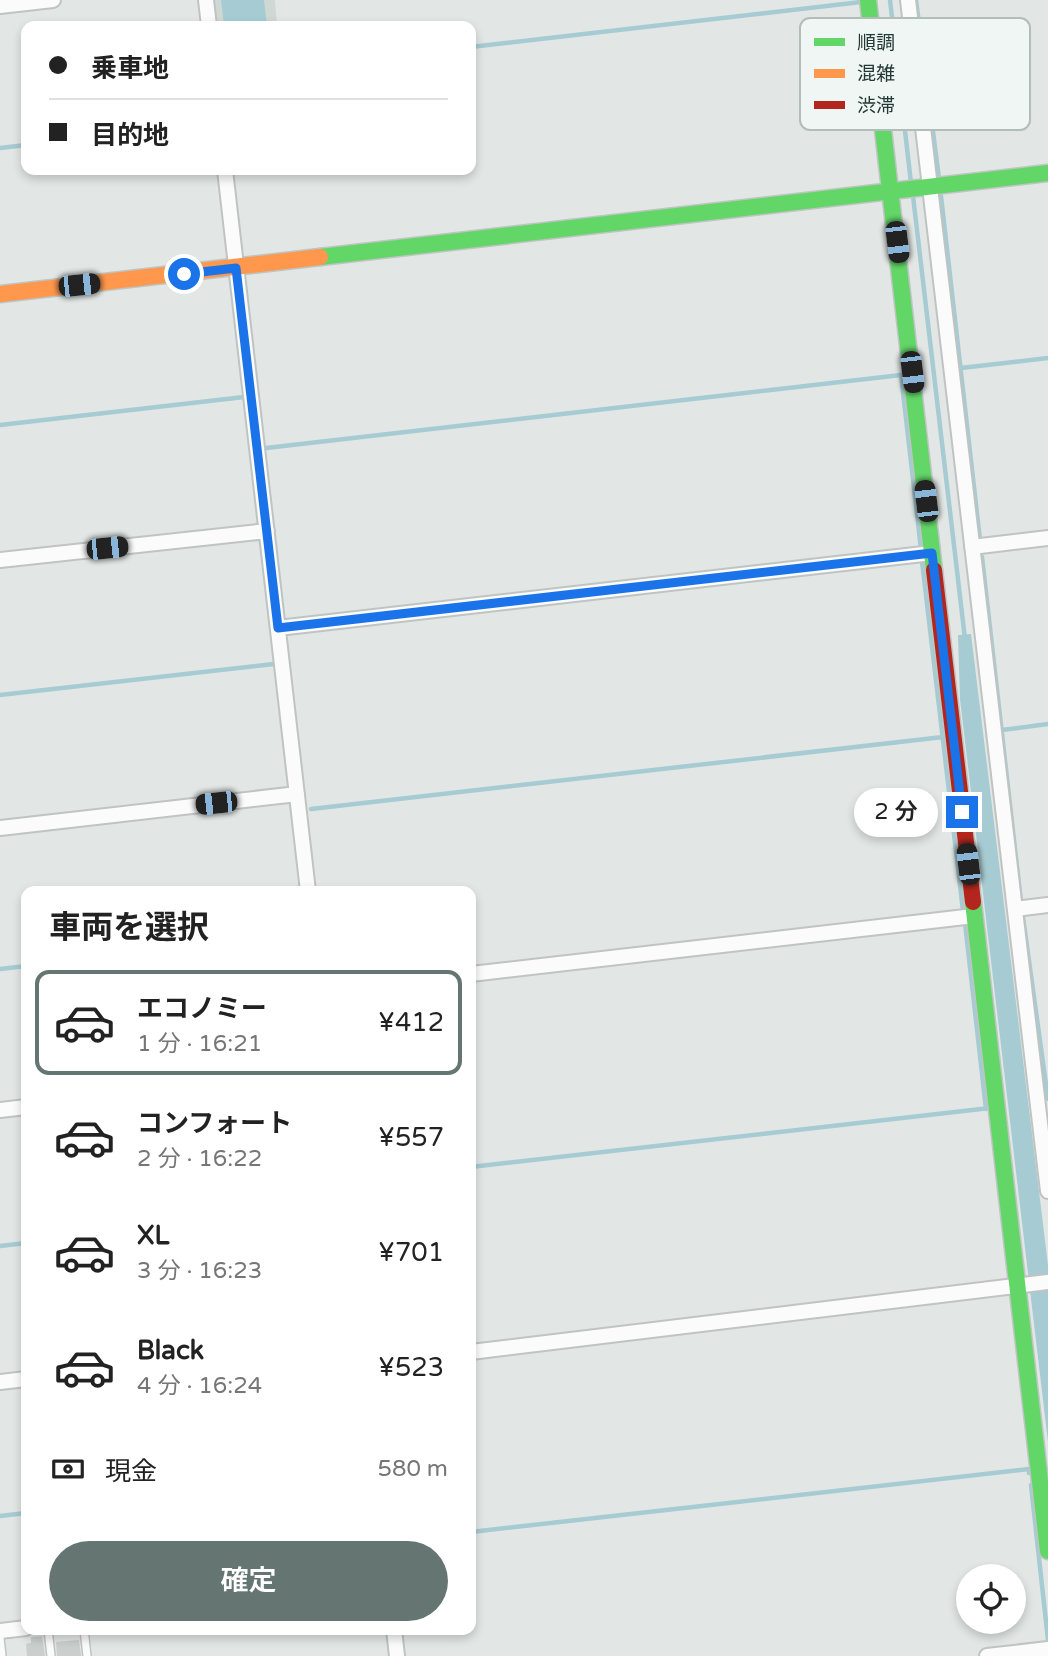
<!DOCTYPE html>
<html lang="ja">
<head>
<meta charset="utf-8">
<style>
  :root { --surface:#fff; --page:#f6f6f6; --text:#222; --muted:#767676; --line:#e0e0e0; --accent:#657571 }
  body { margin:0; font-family:"Varela Round","Noto Sans JP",sans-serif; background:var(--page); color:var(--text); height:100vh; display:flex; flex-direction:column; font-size:26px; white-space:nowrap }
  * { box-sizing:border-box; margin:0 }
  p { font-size:23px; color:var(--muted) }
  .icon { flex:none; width:38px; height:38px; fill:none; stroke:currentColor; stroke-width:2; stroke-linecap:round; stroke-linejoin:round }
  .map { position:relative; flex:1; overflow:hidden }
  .side { position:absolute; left:21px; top:886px; width:455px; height:749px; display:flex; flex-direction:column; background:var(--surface); border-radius:14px; box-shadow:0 4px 10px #0003 }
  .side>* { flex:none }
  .banner { position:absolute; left:21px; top:21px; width:455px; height:154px; border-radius:14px; box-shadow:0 4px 10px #0003; display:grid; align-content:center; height:154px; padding:0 28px; background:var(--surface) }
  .controls { position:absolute; left:956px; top:1564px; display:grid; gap:14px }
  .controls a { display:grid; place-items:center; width:70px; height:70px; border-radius:50%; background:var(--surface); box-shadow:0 4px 10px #0003; font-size:35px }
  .end { position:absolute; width:32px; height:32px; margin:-16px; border:9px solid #1a73e8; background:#fff; box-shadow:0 0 0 4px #fff }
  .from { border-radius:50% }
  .bubble { position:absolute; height:49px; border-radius:24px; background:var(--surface); box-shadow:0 4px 10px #0003; font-size:23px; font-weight:600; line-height:49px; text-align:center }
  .car { position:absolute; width:21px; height:42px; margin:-21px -10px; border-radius:9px; box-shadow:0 0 5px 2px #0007; background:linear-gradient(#222 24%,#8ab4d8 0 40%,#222 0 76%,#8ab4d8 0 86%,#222 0) }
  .banner b { display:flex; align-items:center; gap:24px; height:66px; font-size:26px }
  .banner b+b { border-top:2px solid var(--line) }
  .banner i { width:18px; height:18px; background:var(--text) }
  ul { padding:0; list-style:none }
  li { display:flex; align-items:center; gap:21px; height:105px; margin:0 14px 10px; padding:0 14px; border:4px solid transparent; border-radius:14px }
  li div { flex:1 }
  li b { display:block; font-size:26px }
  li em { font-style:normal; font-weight:600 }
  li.selected { border-color:var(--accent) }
  li>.icon { width:63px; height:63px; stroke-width:1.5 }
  h2 { padding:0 28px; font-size:32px; line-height:84px }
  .pay { display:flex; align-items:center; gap:18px; height:77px; padding:0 28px; font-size:26px }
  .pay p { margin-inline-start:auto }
  .primary-button { display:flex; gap:14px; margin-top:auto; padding:14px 28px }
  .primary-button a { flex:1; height:80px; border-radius:42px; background:var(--accent); color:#fff; font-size:28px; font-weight:600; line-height:80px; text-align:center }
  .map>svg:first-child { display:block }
  .built { fill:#d0d8d5 }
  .water { fill:#a6cbd2 }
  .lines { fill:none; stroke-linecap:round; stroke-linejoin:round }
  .stream { stroke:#a6cbd2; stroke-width:4.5 }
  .building { fill:#cacecd }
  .lane-casing { stroke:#bfc4c2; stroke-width:10 }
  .street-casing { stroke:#bfc4c2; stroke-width:18 }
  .fast-casing { stroke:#bec5c2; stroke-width:19 }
  .slow-casing { stroke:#bec5c2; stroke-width:19 }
  .jam-casing { stroke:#bec5c2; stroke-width:19 }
  .lane { stroke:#fbfbfb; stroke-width:7 }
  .street { stroke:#fbfbfb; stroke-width:14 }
  .fast { stroke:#63d668; stroke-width:16 }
  .slow { stroke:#ff974d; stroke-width:16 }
  .jam { stroke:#b3261e; stroke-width:16 }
  .route { stroke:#1a73e8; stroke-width:9 }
  .key { fill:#f0f6f3; stroke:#b2bdb9; stroke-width:2 }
  .key-label { font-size:19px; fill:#223833 }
</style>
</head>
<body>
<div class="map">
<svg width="1048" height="1656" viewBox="0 0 1048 1656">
  <rect width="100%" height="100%" fill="#e2e7e5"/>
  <path class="built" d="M212 0H275L277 26H215Z"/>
  <path class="water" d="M221 0H264L267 26H224Z
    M971 634 1048 1265V1442L960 699 958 635Z"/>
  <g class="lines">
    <path class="stream" d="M890 0 911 183
      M916 0 939 178
      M471 47 861 2
      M0 148 26 145
      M913 196 965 639
      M941 196 980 540
      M961 368 1048 358
      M0 425 244 397
      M266 448 901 375 921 549
      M982 557 1021 902
      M922 561 963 911
      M0 695 274 664
      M1002 730 1048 724
      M311 809 943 737
      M1023 917 1048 1099
      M965 923 986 1109
      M0 969 26 966
      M471 1167 990 1108
      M0 1246 26 1243
      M1031 1485 1048 1640
      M0 1516 26 1513
      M471 1532 1029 1469V1473"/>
  </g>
  <path class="building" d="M42 1636 45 1656H27L26 1644 31 1643V1637Z
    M79 1640 81 1656H57L56 1642Z"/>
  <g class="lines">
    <g class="lane-casing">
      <path id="lane" d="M48 1629 51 1656
        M84 1629 87 1656
        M0 1638 2 1656"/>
    </g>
    <g class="street-casing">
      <path id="street" d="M206 0 209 26
        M908 0 1048 1191
        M0 6 53 0
        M225 170 308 891
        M972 547 1048 538
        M0 560 267 531
        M278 628 932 553
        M0 828 297 794
        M1015 909 1048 905
        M471 974 974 916
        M0 1110 26 1107
        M471 1352 1048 1282
        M0 1382 26 1379
        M394 1629 397 1656
        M0 1631 26 1628
        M987 1656 1048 1649"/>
    </g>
    <g class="fast-casing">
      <path id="fast" d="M868 0 934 570
        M320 257 1048 173
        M973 902 1048 1551"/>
    </g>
    <g class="slow-casing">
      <path id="slow" d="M0 294 320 257"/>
    </g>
    <g class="jam-casing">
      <path id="jam" d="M934 570 973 902"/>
    </g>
    <use href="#lane" class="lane"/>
    <use href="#street" class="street"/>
    <use href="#fast" class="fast"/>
    <use href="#slow" class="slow"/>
    <use href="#jam" class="jam"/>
  </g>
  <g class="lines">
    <path class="route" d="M184 274 236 268 278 628 932 553 962 812"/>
  </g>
  <rect x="800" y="18" width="230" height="112" rx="10" class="key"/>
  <rect x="814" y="38" width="31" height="8" fill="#63d668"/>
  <rect x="814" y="69" width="31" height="9" fill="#ff974d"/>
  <rect x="814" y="101" width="31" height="8" fill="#b3261e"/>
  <g class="key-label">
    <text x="857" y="49">順調</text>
    <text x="857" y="80">混雑</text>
    <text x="857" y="112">渋滞</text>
  </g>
</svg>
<div class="controls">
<a><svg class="icon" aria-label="locate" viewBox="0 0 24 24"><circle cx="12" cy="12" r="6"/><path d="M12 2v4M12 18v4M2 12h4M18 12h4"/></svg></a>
</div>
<i class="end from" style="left:184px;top:274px"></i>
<i class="end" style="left:962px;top:812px"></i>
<div class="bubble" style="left:854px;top:788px;width:84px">2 分</div>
<i class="car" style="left:897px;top:242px;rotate:173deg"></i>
<i class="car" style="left:79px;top:285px;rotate:84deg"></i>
<i class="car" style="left:912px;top:372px;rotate:173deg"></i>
<i class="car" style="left:926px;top:501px;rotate:353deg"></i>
<i class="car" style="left:107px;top:548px;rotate:84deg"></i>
<i class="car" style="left:216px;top:803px;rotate:264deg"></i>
<i class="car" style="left:968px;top:864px;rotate:353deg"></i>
<div class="banner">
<b><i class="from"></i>乗車地</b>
<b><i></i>目的地</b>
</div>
<section class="side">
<h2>車両を選択</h2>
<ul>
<li class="selected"><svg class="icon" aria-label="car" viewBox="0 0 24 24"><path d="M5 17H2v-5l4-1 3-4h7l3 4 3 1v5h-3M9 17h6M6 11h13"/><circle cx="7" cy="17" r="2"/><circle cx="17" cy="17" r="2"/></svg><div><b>エコノミー</b><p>1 分 · 16:21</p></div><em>¥412</em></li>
<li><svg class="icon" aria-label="car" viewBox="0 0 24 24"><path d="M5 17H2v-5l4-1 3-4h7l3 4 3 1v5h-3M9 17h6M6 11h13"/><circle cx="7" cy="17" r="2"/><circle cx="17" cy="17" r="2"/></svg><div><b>コンフォート</b><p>2 分 · 16:22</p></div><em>¥557</em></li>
<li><svg class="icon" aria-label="car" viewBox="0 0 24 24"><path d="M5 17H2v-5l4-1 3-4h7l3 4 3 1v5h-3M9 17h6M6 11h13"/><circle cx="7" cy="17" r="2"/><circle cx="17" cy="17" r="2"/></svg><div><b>XL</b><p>3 分 · 16:23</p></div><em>¥701</em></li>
<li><svg class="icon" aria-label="car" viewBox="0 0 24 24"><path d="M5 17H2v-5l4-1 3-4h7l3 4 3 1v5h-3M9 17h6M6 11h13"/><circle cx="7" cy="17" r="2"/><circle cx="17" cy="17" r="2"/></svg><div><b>Black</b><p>4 分 · 16:24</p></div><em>¥523</em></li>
</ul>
<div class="pay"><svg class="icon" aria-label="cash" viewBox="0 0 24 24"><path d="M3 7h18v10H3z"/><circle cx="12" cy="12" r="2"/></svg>現金<p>580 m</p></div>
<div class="primary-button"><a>確定</a></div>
</section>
</div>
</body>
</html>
